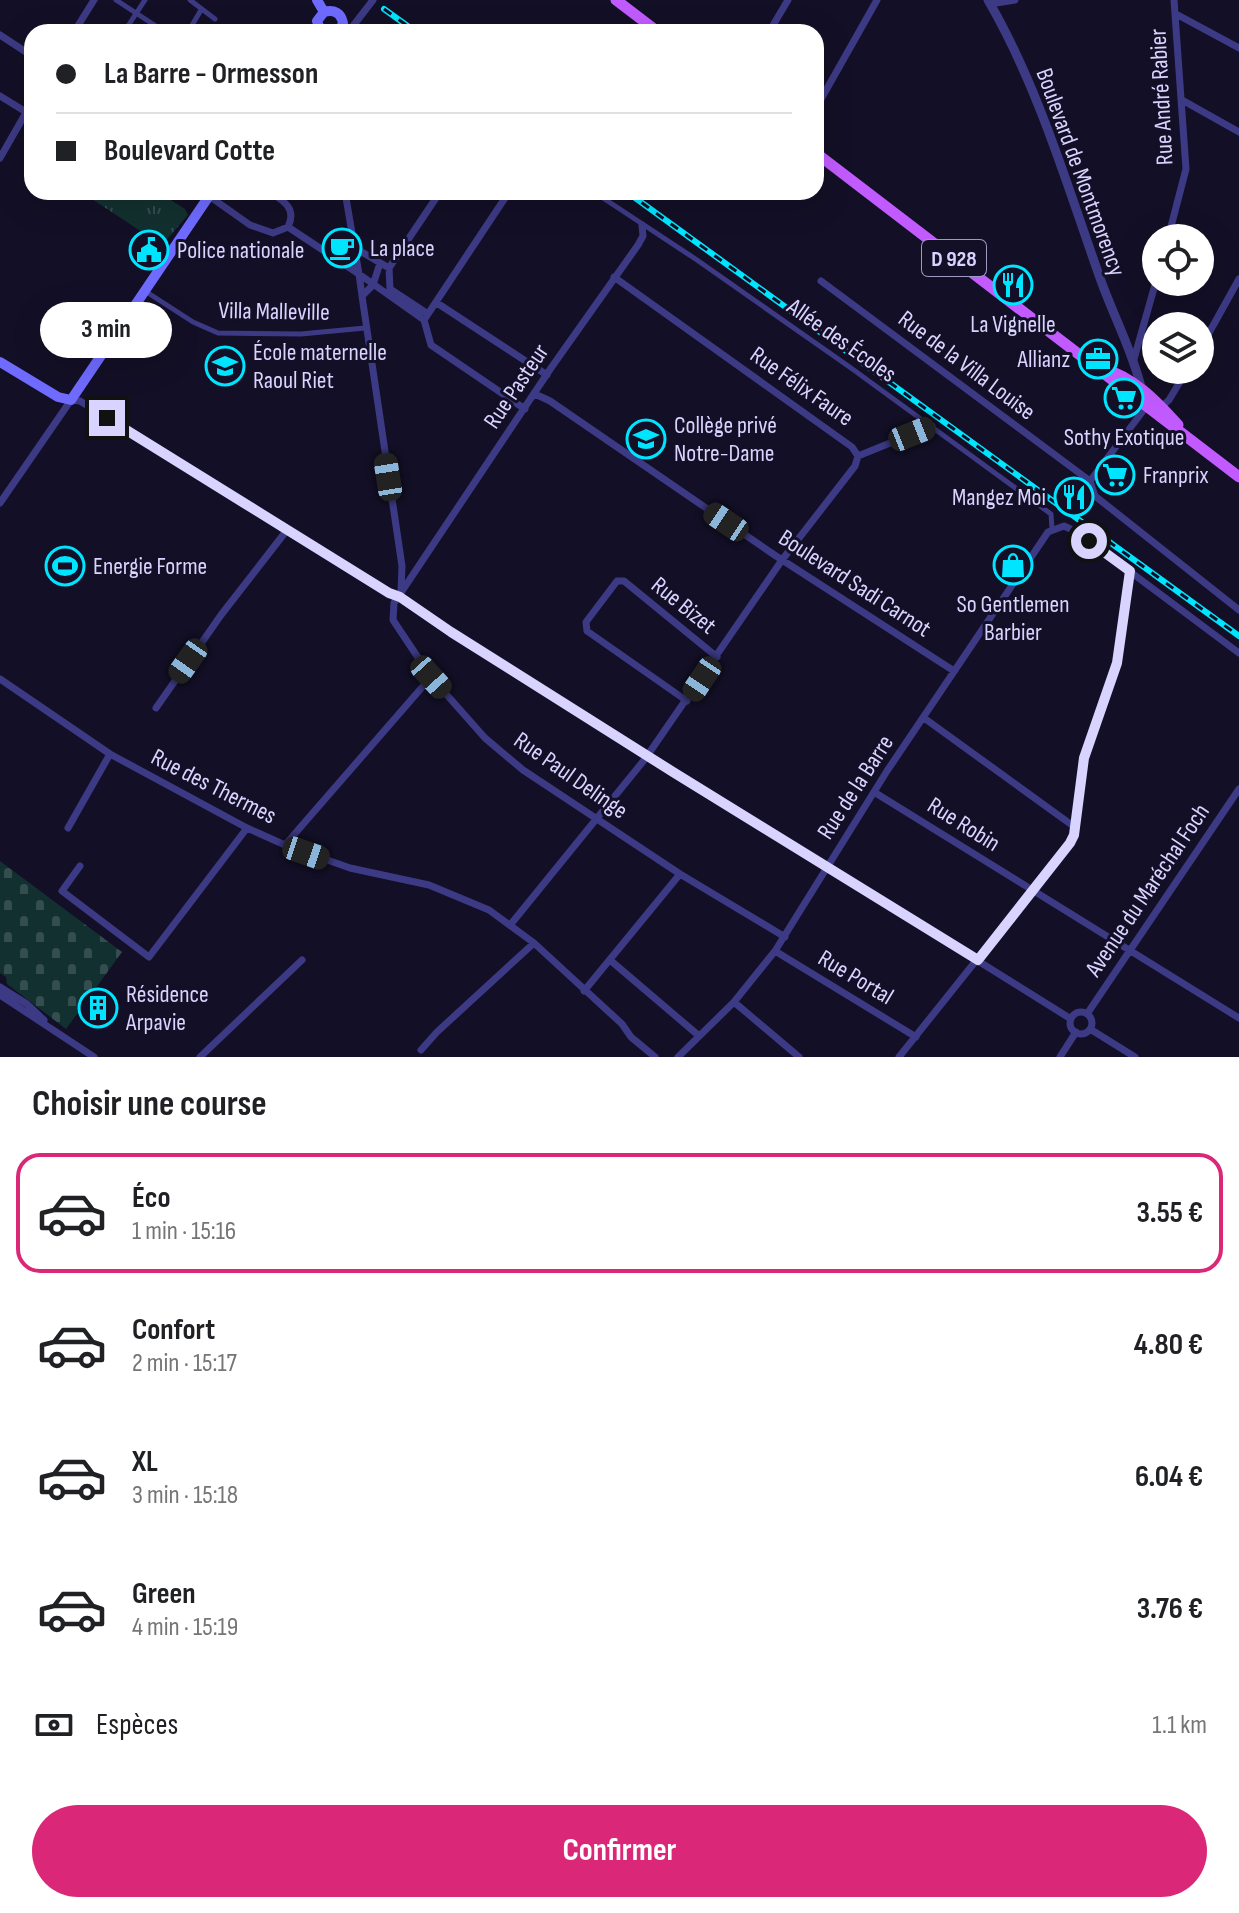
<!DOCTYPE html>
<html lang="fr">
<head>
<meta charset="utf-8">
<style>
  :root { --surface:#fff; --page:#f6f6f6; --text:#202124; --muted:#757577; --line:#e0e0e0; --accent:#db2777 }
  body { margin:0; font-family:"Sofia Sans Condensed",sans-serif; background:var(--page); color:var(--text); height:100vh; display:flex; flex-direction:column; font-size:30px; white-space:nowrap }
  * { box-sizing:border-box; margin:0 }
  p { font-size:26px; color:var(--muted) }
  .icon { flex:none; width:44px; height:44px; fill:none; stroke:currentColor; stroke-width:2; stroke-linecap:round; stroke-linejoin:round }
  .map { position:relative; height:1057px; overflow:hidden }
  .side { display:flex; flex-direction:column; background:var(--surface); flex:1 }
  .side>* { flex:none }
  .banner { position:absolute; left:24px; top:24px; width:800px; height:176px; border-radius:24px; box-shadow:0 8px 32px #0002; display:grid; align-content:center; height:176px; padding:0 32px; background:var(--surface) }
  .controls { position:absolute; left:1142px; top:224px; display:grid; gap:16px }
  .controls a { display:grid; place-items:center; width:72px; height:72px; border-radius:50%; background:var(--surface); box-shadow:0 8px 32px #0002; font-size:40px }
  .end { position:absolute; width:36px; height:36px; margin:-18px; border:10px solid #d9d4ff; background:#111; box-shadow:0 0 0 4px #111 }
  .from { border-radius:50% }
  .bubble { position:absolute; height:56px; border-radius:28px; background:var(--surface); box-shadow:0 8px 32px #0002; font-size:26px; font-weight:700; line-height:56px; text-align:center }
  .car { position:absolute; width:24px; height:48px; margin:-24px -12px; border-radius:10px; box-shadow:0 0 6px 2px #0007; background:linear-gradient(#222 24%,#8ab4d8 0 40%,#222 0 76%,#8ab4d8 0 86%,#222 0) }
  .banner b { display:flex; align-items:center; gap:28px; height:76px; font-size:30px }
  .banner b+b { border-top:2px solid var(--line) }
  .banner i { width:20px; height:20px; background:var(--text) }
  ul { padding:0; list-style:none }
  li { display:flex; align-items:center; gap:24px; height:120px; margin:0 16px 12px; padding:0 16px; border:4px solid transparent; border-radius:24px }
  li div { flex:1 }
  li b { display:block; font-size:30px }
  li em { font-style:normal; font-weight:700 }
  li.on { border-color:var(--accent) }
  li>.icon { width:72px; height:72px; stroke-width:1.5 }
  h2 { padding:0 32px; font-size:36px; line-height:96px }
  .pay { display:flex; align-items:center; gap:20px; height:88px; padding:0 32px; font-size:30px }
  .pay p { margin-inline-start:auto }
  .cta { display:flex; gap:16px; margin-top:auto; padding:16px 32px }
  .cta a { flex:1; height:92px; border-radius:48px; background:var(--accent); color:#fff; font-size:32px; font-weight:700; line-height:92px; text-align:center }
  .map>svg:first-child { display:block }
  .cemetery { fill:url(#cemetery-stones) }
  .park { fill:url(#park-tufts) }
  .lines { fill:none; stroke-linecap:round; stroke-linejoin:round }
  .pedestrian { stroke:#3d3a85; stroke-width:5 }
  .minor { stroke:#3d3a85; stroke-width:7 }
  .tertiary { stroke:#3d3a85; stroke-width:9 }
  .secondary { stroke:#6f6bff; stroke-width:10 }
  .primary { stroke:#c25bff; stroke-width:11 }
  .rail-casing { stroke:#00e5ff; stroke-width:6 }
  .rail { stroke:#130f26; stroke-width:3; stroke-dasharray:9; stroke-linecap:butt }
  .route { stroke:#d9d4ff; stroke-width:10 }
  .labels { text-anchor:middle; stroke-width:6; stroke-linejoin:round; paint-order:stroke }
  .shield { fill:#130f26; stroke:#9e99be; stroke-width:2 }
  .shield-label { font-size:22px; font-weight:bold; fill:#d9d4ff }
  .street-label { font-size:24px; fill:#d9d4ff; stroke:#130f26 }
  .poi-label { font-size:24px; fill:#d9d4ff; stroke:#130f26; text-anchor:start }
</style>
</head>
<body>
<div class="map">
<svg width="1239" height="1057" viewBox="0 0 1239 1057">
  <defs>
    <pattern id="cemetery-stones" width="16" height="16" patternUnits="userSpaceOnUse" patternTransform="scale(2)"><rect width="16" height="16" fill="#12302f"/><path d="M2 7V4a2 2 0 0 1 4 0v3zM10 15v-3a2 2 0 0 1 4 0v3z" fill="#344d4e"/></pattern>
    <pattern id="park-tufts" width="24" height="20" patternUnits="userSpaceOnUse" patternTransform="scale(2)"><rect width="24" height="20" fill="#12302f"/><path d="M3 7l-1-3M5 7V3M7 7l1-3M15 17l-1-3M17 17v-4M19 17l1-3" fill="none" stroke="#344d4e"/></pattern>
  </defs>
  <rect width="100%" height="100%" fill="#130f26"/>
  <path class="cemetery" d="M0 861 122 952 66 1029 7 984 6 977 0 973Z"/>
  <path class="park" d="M81 192H158L185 209 188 215 162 245Z"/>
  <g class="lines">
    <path class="pedestrian" d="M116 0 165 32
      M190 0 215 19
      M124 32 145 0
      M188 32 201 10
      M594 192 697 260 851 368 1051 514 1052 529
      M145 291 193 322 218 333 301 334 365 328"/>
    <path class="minor" d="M990 4 1015 0
      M1176 14 1239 48
      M353 26 373 0
      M74 32 94 0
      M769 32 788 0
      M0 35 32 56
      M0 96 26 112
      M1182 100 1239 132
      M816 108 877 0
      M0 158 32 102
      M345 192 359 274 424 320 431 345 525 409
      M209 196 250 225 273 233 288 227C297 209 284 201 270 192
      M642 225 643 236 638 245 551 368 394 603 393 620 431 677 485 738 523 770 680 874 785 937
      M288 227 359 274 362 296
      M1168 238 1186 169 1174 0
      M355 248 389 268 390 289 428 314
      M380 263 373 285 362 296 402 566 401 591
      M389 268 440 192
      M614 277 852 447 858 456
      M821 281 1090 481
      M437 303 547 375
      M424 320 509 192
      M1200 349 1239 279
      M1134 359 1156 281
      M535 394 550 401 776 556 954 671
      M1158 410 1169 400 1187 370
      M858 456 932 426
      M1090 481 1095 496 1239 610
      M1090 481 1149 403
      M0 503 71 400 80 401 389 593 400 597 451 632 1071 1019
      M0 679 110 754 247 828 285 845 350 868 429 885 489 910 534 943 622 1024 631 1037 655 1057
      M687 701 587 631 586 622 617 581H624L717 657
      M156 708 221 615 287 530
      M924 718 1076 828
      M874 792 1239 1018
      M68 828 110 754
      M285 845 431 677
      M80 866 62 891 149 957 247 828
      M511 924 645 759 782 560 855 466 858 456
      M775 951 916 1037
      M610 960 698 1035
      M0 987 27 1004 44 1020
      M584 991 680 874
      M0 995 94 1057
      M734 1002 799 1057
      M1070 1023a11 11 0 1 1 22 0a11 11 0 1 1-22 0Z
      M1087 1014 1239 789
      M1090 1029 1135 1057
      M421 1050 437 1032 534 943
      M200 1057 302 960
      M678 1057 734 1002 775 951 887 771 1048 532 1064 526 1077 532 1239 653
      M899 1057 1070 843 1076 828 1084 758 1117 663 1130 571
      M1060 1057 1076 1032"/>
    <path class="tertiary" d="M988 0C1038 86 1067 185 1100 278 1113 315 1132 350 1141 387"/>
    <path class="secondary" d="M317 0 324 12
      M324 12C334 9 341 13 343 23L339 32
      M321 32 317 21 324 12
      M0 362 58 397 71 400 209 196V192"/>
    <path class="primary" d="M616 0 658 32
      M816 153 1239 477
      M1100 367C1134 378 1154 398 1178 425"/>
    <g class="rail-casing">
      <path id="rail" d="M384 9 416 32
        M627 192 1239 636"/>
    </g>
    <use href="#rail" class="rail"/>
  </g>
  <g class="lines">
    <path class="route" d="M107 418 389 593 400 597 451 632 673 772 978 960 1070 843 1074 835 1084 758 1117 663 1130 571 1089 541"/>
  </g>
  <defs>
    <g id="cafe-ring" transform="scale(2)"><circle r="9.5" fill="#130f26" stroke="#00e5ff" stroke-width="1.5"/><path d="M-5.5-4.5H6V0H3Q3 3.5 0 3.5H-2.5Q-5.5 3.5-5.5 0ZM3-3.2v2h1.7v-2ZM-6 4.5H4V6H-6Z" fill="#00e5ff"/></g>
    <g id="civic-ring" transform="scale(2)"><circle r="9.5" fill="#130f26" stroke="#00e5ff" stroke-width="1.5"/><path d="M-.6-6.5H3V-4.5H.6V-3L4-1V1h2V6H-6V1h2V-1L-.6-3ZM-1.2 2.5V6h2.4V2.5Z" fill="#00e5ff"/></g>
    <g id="restaurant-ring" transform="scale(2)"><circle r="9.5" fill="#130f26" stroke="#00e5ff" stroke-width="1.5"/><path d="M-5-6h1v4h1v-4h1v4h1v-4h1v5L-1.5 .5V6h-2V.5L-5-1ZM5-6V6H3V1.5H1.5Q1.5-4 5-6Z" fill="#00e5ff"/></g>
    <g id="office-ring" transform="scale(2)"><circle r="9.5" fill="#130f26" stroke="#00e5ff" stroke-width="1.5"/><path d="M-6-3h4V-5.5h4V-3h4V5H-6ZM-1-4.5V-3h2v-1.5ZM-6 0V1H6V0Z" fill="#00e5ff"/></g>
    <g id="school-ring" transform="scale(2)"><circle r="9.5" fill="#130f26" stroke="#00e5ff" stroke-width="1.5"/><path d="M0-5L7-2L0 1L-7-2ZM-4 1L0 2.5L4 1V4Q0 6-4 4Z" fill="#00e5ff"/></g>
    <g id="supermarket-ring" transform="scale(2)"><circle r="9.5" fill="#130f26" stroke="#00e5ff" stroke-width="1.5"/><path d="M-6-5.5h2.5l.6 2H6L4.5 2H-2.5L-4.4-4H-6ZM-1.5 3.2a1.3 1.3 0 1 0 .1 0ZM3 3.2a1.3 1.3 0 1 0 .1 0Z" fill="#00e5ff"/></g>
    <g id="shop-ring" transform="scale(2)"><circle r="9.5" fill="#130f26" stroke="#00e5ff" stroke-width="1.5"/><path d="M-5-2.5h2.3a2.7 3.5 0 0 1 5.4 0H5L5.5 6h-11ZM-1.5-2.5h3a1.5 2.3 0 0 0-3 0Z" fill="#00e5ff"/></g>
    <g id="stadium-ring" transform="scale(2)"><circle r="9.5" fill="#130f26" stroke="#00e5ff" stroke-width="1.5"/><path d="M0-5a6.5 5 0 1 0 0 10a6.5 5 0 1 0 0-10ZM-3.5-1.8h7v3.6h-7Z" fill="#00e5ff"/></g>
    <g id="building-ring" transform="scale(2)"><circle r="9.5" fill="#130f26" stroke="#00e5ff" stroke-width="1.5"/><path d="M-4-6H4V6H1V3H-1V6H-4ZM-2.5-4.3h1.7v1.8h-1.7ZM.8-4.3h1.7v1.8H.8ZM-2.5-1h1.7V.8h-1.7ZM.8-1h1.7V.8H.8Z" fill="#00e5ff"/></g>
  </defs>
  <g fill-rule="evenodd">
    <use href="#cafe-ring" x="342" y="248"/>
    <use href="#civic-ring" x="149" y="250"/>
    <use href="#restaurant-ring" x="1013" y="285"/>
    <use href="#office-ring" x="1098" y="359"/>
    <use href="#school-ring" x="225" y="366"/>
    <use href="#supermarket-ring" x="1124" y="398"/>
    <use href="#school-ring" x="646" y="439"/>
    <use href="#supermarket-ring" x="1115" y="475"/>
    <use href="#restaurant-ring" x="1074" y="497"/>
    <use href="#shop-ring" x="1013" y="565"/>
    <use href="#stadium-ring" x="65" y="566"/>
    <use href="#building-ring" x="98" y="1008"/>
  </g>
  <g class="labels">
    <rect class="shield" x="922" y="240" width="64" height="36" rx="6"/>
    <g class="shield-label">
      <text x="954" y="266">D 928</text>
    </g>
    <g class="street-label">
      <text transform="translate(1161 97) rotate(-93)" y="8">Rue André Rabier</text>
      <text transform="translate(1081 172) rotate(70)" y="8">Boulevard de Montmorency</text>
      <text transform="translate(274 311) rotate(1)" y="8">Villa Malleville</text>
      <text transform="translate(842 340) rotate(35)" y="8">Allée des Écoles</text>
      <text transform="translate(967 365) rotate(37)" y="8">Rue de la Villa Louise</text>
      <text transform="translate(516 386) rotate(-56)" y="8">Rue Pasteur</text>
      <text transform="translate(802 386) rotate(35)" y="8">Rue Félix Faure</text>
      <text transform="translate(855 583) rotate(33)" y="8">Boulevard Sadi Carnot</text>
      <text transform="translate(684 605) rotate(39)" y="8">Rue Bizet</text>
      <text transform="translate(571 775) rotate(35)" y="8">Rue Paul Delinge</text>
      <text transform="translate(214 786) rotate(27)" y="8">Rue des Thermes</text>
      <text transform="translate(855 787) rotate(-57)" y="8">Rue de la Barre</text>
      <text transform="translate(964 824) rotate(32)" y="8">Rue Robin</text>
      <text transform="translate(1147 890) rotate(-56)" y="8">Avenue du Maréchal Foch</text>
      <text transform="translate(856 977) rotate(31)" y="8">Rue Portal</text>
    </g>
    <g class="poi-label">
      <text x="370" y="256">La place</text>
      <text x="177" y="258">Police nationale</text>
      <text x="1013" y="332" text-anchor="middle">La Vignelle</text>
      <text x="253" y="360">École maternelle<tspan x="253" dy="28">Raoul Riet</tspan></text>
      <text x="1070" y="367" text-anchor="end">Allianz</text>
      <text x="674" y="433">Collège privé<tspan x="674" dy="28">Notre-Dame</tspan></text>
      <text x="1124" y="445" text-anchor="middle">Sothy Exotique</text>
      <text x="1143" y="483">Franprix</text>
      <text x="1046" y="505" text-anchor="end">Mangez Moi</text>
      <text x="93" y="574">Energie Forme</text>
      <text x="1013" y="612" text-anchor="middle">So Gentlemen<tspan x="1013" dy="28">Barbier</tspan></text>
      <text x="126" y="1002">Résidence<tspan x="126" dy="28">Arpavie</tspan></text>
    </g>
  </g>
</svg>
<div class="controls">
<a><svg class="icon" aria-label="locate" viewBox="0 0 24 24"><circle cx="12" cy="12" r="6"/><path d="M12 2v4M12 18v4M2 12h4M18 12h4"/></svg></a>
<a><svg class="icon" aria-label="layers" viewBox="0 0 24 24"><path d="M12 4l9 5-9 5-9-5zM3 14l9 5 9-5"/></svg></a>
</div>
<i class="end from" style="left:1089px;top:541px"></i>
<i class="end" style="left:107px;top:418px"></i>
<div class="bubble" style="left:40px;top:302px;width:132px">3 min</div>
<i class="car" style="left:912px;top:434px;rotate:68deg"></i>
<i class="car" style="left:388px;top:477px;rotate:351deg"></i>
<i class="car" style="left:726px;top:522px;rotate:304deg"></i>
<i class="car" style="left:188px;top:661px;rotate:215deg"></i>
<i class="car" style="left:431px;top:677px;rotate:138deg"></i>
<i class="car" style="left:702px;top:679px;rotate:214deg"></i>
<i class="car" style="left:306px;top:853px;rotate:109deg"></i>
<div class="banner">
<b><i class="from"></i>La Barre - Ormesson</b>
<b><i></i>Boulevard Cotte</b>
</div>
</div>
<section class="side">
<h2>Choisir une course</h2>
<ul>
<li class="on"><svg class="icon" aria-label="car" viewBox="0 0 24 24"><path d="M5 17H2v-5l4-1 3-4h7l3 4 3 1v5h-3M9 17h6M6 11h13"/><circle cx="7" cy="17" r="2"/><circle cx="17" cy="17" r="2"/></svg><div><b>Éco</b><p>1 min · 15:16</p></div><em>3.55 €</em></li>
<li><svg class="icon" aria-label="car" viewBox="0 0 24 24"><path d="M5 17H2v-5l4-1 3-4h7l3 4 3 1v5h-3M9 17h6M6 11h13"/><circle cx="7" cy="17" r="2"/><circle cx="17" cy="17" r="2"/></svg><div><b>Confort</b><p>2 min · 15:17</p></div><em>4.80 €</em></li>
<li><svg class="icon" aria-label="car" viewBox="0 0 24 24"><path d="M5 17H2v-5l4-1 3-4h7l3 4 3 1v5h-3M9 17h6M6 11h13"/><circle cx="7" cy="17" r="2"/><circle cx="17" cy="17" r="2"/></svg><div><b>XL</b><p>3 min · 15:18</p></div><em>6.04 €</em></li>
<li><svg class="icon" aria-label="car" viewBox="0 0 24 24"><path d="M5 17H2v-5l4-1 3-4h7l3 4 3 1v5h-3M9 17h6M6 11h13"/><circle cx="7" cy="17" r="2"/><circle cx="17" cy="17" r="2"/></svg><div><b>Green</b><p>4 min · 15:19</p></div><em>3.76 €</em></li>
</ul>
<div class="pay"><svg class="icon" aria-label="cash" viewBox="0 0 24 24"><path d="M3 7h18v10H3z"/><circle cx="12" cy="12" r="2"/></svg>Espèces<p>1.1 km</p></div>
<div class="cta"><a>Confirmer</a></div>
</section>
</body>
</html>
